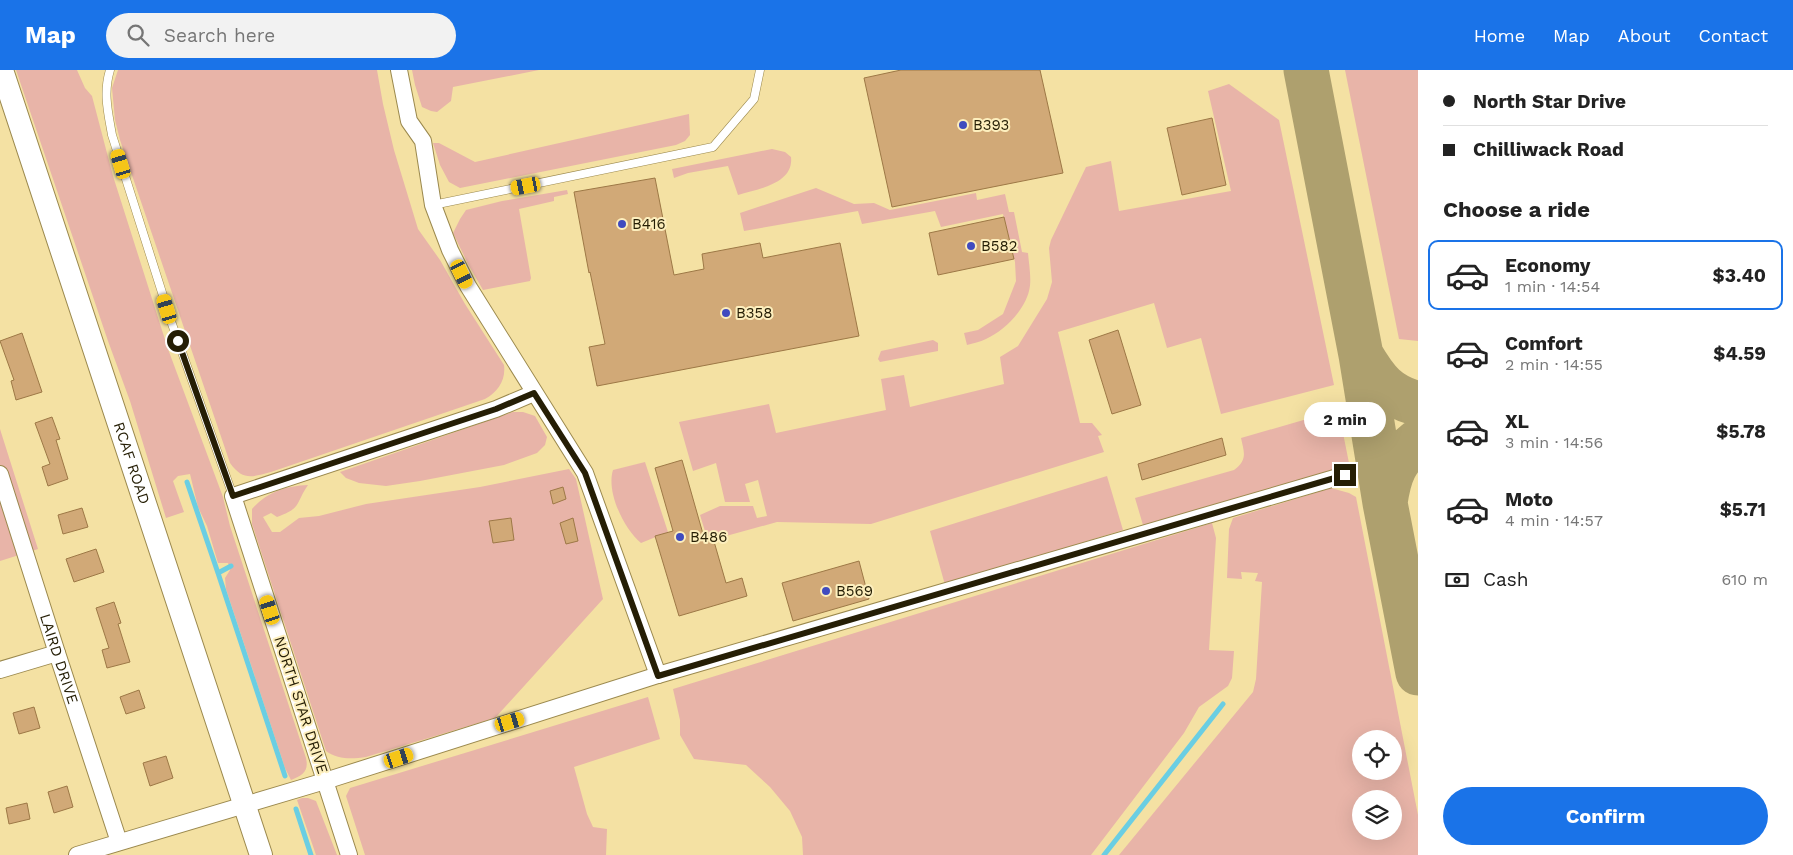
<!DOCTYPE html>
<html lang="en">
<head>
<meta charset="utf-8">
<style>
  :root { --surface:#fff; --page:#f2f2f2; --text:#222; --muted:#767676; --line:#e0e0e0; --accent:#1a73e8 }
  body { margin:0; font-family:"Work Sans",sans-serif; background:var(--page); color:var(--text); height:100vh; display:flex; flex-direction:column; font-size:19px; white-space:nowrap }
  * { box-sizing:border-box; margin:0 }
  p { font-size:16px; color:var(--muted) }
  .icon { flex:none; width:28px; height:28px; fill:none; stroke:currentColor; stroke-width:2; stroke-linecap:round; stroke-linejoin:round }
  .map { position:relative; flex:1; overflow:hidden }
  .details { display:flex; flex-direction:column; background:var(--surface); width:375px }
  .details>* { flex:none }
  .top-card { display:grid; align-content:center; height:110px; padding:0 25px; background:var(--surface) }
  .buttons { position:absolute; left:1352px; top:660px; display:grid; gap:10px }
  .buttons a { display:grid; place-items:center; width:50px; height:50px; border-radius:50%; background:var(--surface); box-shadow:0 5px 20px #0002; font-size:25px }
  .end { position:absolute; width:22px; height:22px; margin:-11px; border:6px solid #251e05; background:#fff; box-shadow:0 0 0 2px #fff }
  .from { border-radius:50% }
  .bubble { position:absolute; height:35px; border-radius:18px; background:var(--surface); box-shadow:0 5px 20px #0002; font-size:16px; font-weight:700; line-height:35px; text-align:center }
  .car { position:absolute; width:15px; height:30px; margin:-15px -8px; border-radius:6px; box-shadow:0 0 4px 1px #0007; background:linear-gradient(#f5c518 24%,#345 0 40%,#f5c518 0 76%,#345 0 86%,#f5c518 0) }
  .top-card b { display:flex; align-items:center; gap:18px; height:48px; font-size:19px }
  .top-card b+b { border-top:1px solid var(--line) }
  .top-card i { width:12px; height:12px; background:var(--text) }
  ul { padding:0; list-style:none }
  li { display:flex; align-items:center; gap:15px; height:70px; margin:0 10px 8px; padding:0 15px; border:2px solid transparent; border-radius:10px }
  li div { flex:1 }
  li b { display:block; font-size:19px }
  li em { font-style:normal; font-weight:700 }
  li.on { border-color:var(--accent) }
  li>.icon { width:45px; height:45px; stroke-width:1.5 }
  h2 { padding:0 25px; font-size:22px; line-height:60px }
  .pay { display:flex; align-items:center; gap:12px; height:55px; padding:0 25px; font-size:19px }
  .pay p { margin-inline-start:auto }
  .button { display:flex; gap:10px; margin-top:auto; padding:10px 25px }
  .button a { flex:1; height:58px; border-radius:30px; background:var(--accent); color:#fff; font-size:20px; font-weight:700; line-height:58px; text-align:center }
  header { display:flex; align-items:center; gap:30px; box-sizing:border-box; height:70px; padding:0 25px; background:var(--accent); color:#fff }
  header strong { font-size:24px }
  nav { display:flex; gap:28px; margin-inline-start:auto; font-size:18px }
  .search { width:350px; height:45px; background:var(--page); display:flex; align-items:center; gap:12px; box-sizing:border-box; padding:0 18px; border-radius:28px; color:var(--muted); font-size:19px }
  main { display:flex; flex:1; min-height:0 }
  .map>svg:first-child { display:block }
  .green { fill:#e8b4a8; fill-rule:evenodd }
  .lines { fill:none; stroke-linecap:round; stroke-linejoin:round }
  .stream { stroke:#6acee3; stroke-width:5 }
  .taxiway { stroke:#aea06e; stroke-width:45 }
  .building { fill:#d1a977; stroke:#9d7846 }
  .lane-casing { stroke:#9b894e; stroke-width:9 }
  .street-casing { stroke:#9b894e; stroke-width:18 }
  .secondary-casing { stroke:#9b894e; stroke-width:24 }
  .lane { stroke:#fff; stroke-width:8 }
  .street { stroke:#fff; stroke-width:16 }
  .secondary { stroke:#fff; stroke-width:22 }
  .route { stroke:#251e05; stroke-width:6 }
  .poi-dot { fill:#404bbf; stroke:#fdefbe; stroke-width:2 }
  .labels { text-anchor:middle; stroke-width:4; stroke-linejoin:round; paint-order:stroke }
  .poi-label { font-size:15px; fill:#251e05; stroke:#fdefbe; text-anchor:start }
  .street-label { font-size:15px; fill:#251e05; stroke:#fdefbe }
</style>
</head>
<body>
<header>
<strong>Map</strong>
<div class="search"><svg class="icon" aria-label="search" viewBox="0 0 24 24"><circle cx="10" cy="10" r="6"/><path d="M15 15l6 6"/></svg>Search here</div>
<nav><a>Home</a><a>Map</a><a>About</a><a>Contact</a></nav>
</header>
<main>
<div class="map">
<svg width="1418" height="785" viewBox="0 0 1418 785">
  <rect width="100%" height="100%" fill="#f4e1a3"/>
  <path class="green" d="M16 0H77L85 18 92 26 113 106 168 279 223 427 230 456 306 688C309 701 303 705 291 710L285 698 226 519 225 508 230 500 228 493H218L207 456 198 437 190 404 178 406 173 411 184 442 166 448 130 331 108 271Z
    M118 0H377L383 34 394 80 418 159 440 190 465 234 504 295C506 310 498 322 485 329L271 402C252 407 243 411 230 393L120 70 115 50 112 18Z
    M412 0H539L453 17 451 31 437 42 431 41 422 37 415 15Z
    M1345 0H1418V271L1399 269Z
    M1229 14 1279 50 1334 315 1221 344 1201 268 1167 278 1154 233 1058 262 1080 353H1092L1102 365 1098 366 1104 382 871 454 777 452 708 471 700 445 720 436H753L757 448 767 446 758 410 745 414 750 432H725L716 393 693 401 679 352 769 334 776 363 886 340 881 309 904 305 910 337 1004 314 1000 287 1018 276 1047 229 1052 212 1049 178 1051 170 1086 97 1111 91 1119 141 1231 121 1208 21Z
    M689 44 690 65 685 71 676 75 460 118 449 112 440 95 433 73H439L475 92Z
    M772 79 785 82 791 87C794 114 758 119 738 125L728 96 688 103 674 108 672 99Z
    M816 118 854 134 874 133 890 140 976 123 977 130 1005 124 1009 142H1014L1022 182 1028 183C1029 195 1032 210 1029 221 1024 241 1004 261 986 269 980 272 973 273 967 275L964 263 978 260 1003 244 1016 211 1015 192 1003 144 941 157 935 141 862 154 858 141 744 161 740 143Z
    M567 120 568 124 554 127V131L519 139 531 208 530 211 483 220 468 194 453 163 460 149 466 140 502 131Z
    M933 270 938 273V281L880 292 878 289 881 281Z
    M513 342H523L535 346 547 367 545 375 537 383 504 395 420 411 386 416 359 413 346 408 340 402Z
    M1307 349C1321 349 1330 350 1342 358L1349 393 1343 397 1143 455 1135 428 1234 400C1248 390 1244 382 1241 368Z
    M0 359 38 479 0 491Z
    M645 392 668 462 641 473C624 459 606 422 613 400Z
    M569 399 576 409 603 529 495 648 366 687C353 689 338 690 326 681L252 454V439C267 422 285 416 308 415 295 434 302 438 277 447L271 443 263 447 272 462H280L299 448 319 446 366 434 480 417Z
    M1107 406 1123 460 945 515 930 461Z
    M1331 418 1349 423 1356 427 1418 745V785H1119L1253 622 1256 609 1262 512 1255 511 1258 503 1241 502 1242 509 1227 508 1229 459 1233 448ZM1361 669H1394V701H1361ZM1361 729H1394V761H1361Z
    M1212 453 1216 468 1209 580 1234 581 1232 608 1228 616 1199 637 1184 663 1091 785H803L802 767 790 741 770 717 746 695 694 689 680 665V650L673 619Z
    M648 627 660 669 574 697 587 744 593 757 607 759 606 785H365L346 726 350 718Z
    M302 728H308L316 731 337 785H316L297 730Z"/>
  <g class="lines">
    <path class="stream" d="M187 412 218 503 285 706
      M218 503 231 496
      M296 739 311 785
      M1104 785 1223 634"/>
    <path class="taxiway" d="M1306 0 1361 285 1385 433 1418 603
      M1361 285C1377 312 1387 325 1418 334
      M1385 433C1389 404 1395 389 1418 371"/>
  </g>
  <path class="building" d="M901 0H1040L1063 103 892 137 864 8Z
    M1212 48 1226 115 1182 125 1167 58Z
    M655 108 674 205 704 199 702 184 760 173 763 188 840 173 859 266 597 316 589 277 605 274 590 202 589 203 574 122Z
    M1004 147 1014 189 938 205 929 163Z
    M1118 260 1141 335 1112 344 1089 270Z
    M22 263 42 322 16 330 11 311 14 310 0 271Z
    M52 347 60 369 56 370 68 409 48 416 42 397 50 394 35 353Z
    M1222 368 1226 385 1142 410 1138 394Z
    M682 390 705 471 713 468 726 513 742 508 747 526 679 546 655 466 673 461 655 398Z
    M563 417 566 429 553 434 550 421Z
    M82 438 88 457 63 464 58 445Z
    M511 448 514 470 493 473 489 451Z
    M573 448 578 471 566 474 560 453Z
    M96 479 104 502 74 512 66 489Z
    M859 491 869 529 793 551 782 513Z
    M114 532 121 553 118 554 130 592 107 598 102 580 109 578 96 538Z
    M139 620 145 638 126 644 120 627Z
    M34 637 40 658 19 664 13 643Z
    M166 686 173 708 150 716 143 693Z
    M67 716 73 737 54 743 48 722Z
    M27 733 30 749 9 754 6 738Z"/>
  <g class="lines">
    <g class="lane-casing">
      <path id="lane" d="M110 0C103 23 108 42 112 65L172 254 233 426
        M433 135 713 77 754 29 760 0"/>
    </g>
    <g class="street-casing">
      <g id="street">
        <path d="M399 0 409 51 423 71 433 135 450 180 468 216 585 403 658 605"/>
        <path id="s1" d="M0 404 57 583 119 772"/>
        <path d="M0 600 57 583"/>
        <path d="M77 785 325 711 658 605 1345 405"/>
        <path d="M349 785 233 426 496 339 534 323"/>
      </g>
    </g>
    <g class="secondary-casing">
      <g id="secondary">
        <path id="s2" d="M2 0 261 785"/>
      </g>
    </g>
    <use href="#lane" class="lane"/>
    <use href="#street" class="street"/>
    <use href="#secondary" class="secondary"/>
  </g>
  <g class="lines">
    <path class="route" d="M178 271 233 426 496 339 534 323 585 403 658 606 1345 405"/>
  </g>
  <g class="poi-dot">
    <circle cx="963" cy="55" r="5"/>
    <circle cx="622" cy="154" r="5"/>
    <circle cx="971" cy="176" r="5"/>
    <circle cx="726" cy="243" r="5"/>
    <circle cx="680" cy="467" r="5"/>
    <circle cx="826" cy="521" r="5"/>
  </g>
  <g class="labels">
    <g class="poi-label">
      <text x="973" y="60">B393</text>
      <text x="632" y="159">B416</text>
      <text x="981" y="181">B582</text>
      <text x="736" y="248">B358</text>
      <text x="690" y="472">B486</text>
      <text x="836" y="526">B569</text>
    </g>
    <g class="street-label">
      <text dy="5" stroke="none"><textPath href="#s2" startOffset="414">RCAF ROAD</textPath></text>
      <text dy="5" stroke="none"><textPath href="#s1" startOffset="194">LAIRD DRIVE</textPath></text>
      <text transform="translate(301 635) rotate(72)" y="5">NORTH STAR DRIVE</text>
    </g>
  </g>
</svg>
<div class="buttons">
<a><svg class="icon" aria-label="locate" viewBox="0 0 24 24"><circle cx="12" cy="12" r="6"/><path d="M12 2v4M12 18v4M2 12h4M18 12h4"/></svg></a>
<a><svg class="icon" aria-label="layers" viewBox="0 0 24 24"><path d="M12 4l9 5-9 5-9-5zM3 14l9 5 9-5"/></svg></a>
</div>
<i class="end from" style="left:178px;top:271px"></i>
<i class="end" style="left:1345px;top:405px"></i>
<div class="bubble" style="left:1304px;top:332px;width:82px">2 min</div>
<i class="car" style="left:121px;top:94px;rotate:343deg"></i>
<i class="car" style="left:526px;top:116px;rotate:259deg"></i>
<i class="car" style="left:462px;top:204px;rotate:154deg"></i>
<i class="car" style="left:167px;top:239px;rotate:343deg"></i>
<i class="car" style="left:270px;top:540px;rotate:342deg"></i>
<i class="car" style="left:510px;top:652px;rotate:73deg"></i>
<i class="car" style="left:399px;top:688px;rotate:72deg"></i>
</div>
<section class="details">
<div class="top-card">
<b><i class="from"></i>North Star Drive</b>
<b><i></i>Chilliwack Road</b>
</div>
<h2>Choose a ride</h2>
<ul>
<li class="on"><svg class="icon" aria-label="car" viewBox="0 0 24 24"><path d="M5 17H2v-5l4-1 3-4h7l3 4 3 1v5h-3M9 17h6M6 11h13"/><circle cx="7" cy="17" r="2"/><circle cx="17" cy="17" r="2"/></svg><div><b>Economy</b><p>1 min · 14:54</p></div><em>$3.40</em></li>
<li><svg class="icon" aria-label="car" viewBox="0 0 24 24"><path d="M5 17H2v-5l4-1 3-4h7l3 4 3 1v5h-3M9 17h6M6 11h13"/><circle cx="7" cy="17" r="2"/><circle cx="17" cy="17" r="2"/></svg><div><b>Comfort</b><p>2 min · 14:55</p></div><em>$4.59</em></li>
<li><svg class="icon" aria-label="car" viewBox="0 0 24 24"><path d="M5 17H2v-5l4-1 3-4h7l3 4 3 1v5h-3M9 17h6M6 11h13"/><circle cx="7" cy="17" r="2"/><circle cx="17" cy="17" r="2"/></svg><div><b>XL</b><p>3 min · 14:56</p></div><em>$5.78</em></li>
<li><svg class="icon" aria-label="car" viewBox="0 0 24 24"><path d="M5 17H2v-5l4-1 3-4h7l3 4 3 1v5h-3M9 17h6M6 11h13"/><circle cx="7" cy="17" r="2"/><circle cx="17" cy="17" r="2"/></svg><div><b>Moto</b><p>4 min · 14:57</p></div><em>$5.71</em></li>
</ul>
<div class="pay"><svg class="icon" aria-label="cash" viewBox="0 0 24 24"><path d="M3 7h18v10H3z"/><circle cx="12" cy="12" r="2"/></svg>Cash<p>610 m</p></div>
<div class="button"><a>Confirm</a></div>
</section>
</main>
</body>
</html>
